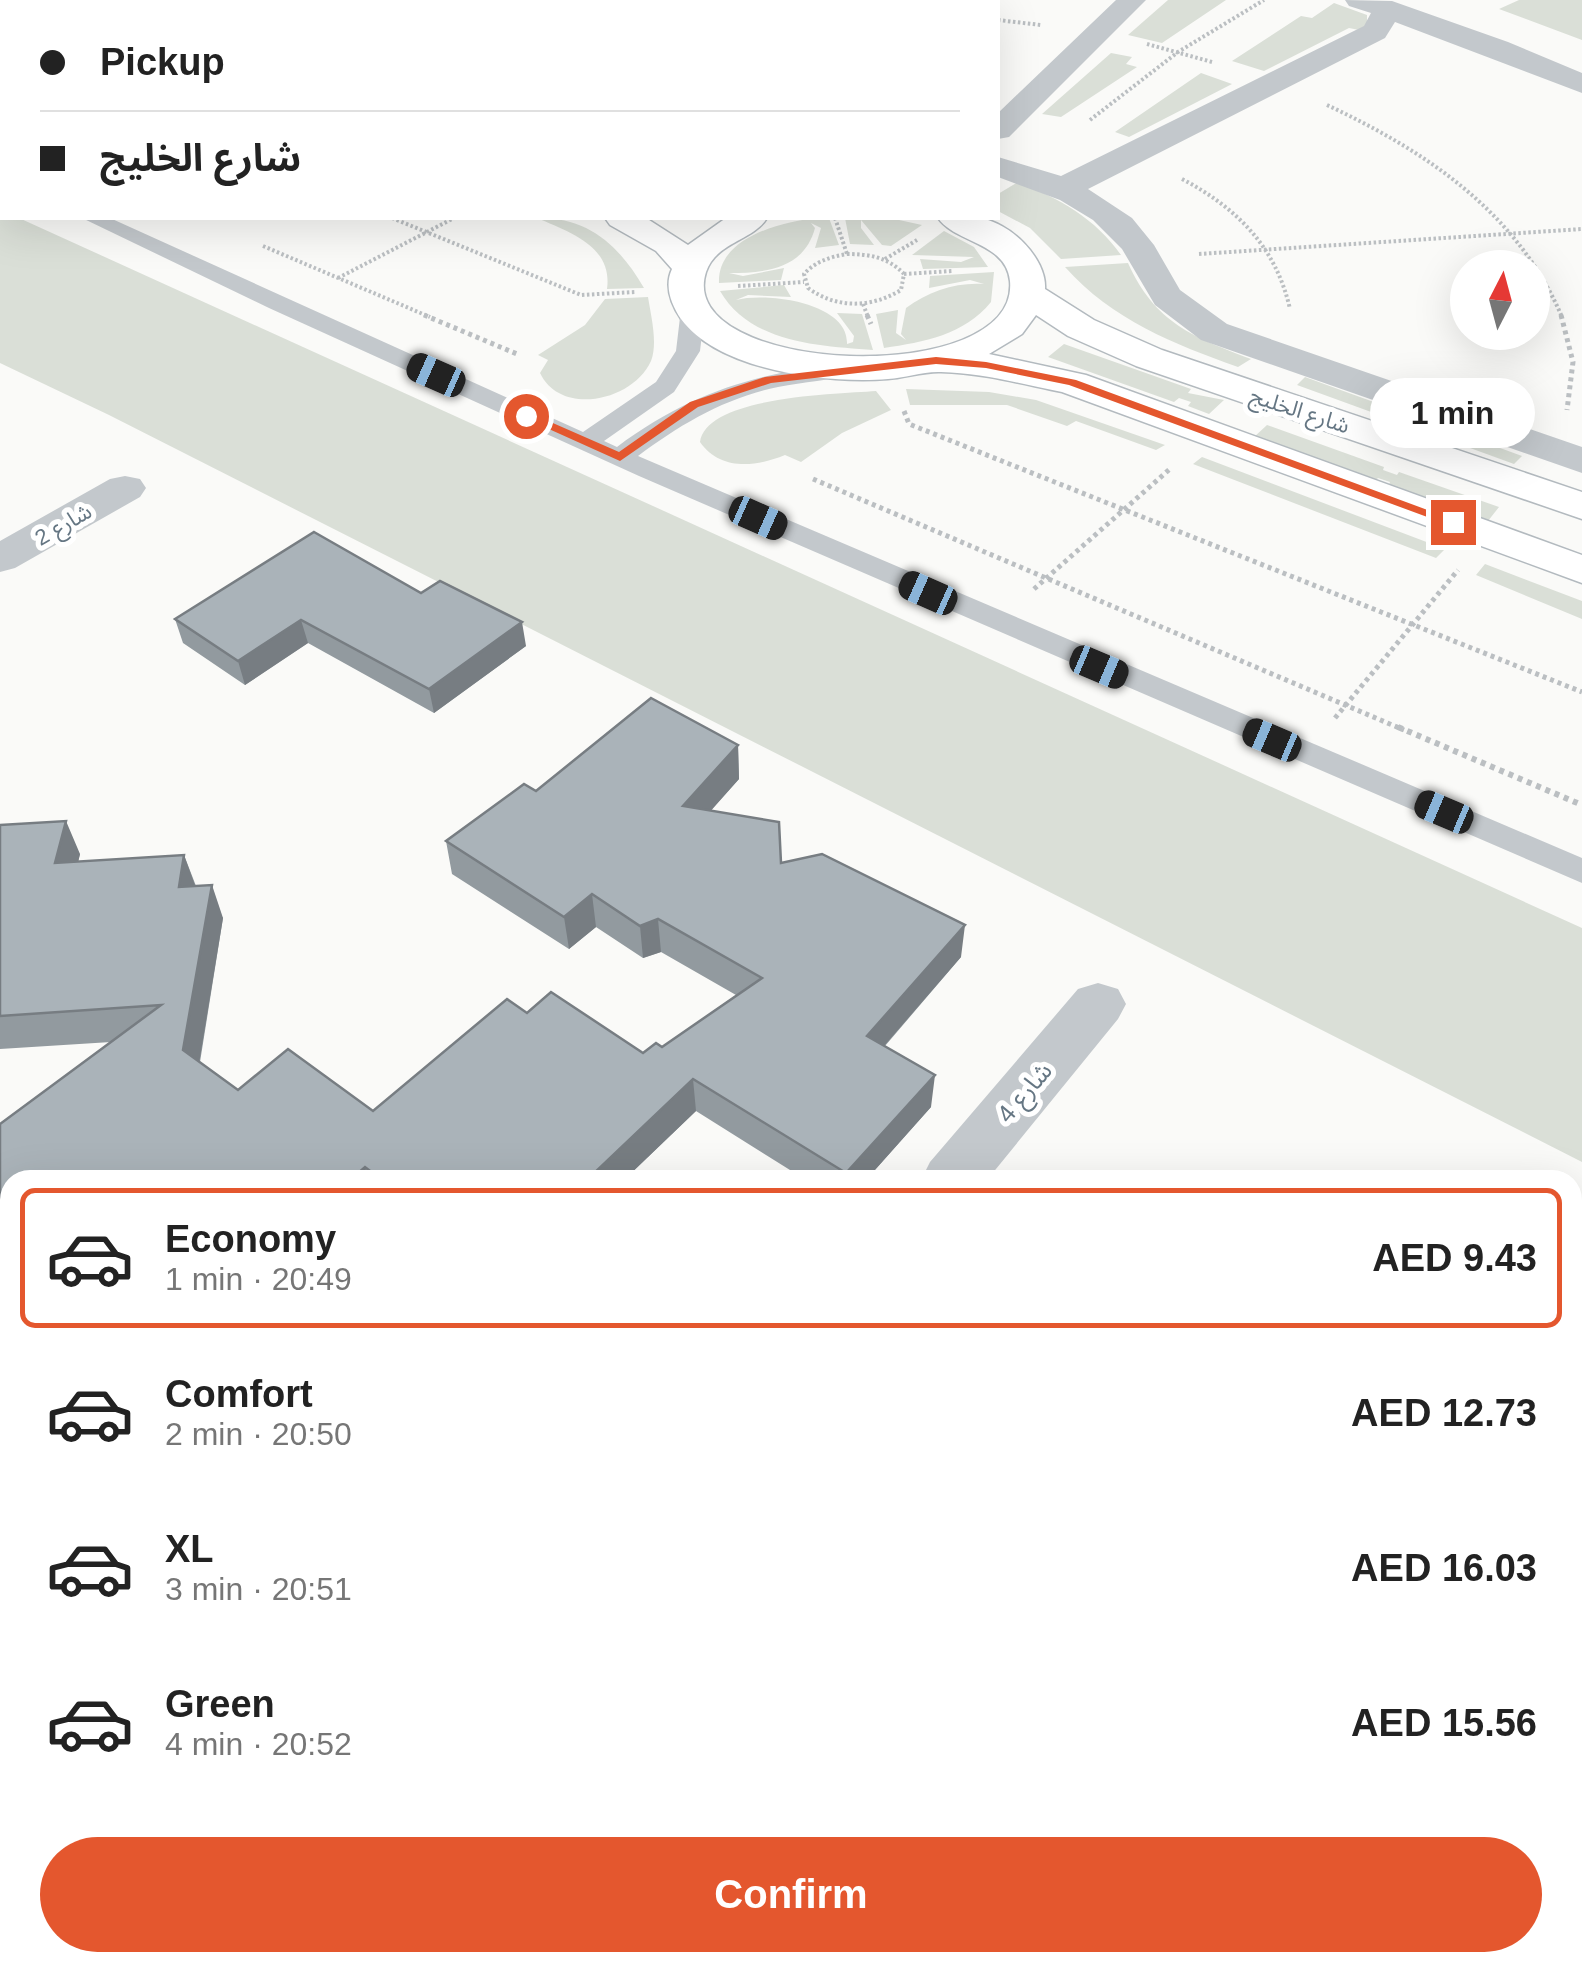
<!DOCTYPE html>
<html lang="en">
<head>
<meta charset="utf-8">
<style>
  :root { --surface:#fff; --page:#f6f6f6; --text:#222; --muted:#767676; --line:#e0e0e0; --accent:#e4572e }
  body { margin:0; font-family:Arial,"Noto Sans Arabic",sans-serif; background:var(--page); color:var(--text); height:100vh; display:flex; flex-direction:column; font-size:38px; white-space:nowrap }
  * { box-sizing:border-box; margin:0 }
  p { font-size:32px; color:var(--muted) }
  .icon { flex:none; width:55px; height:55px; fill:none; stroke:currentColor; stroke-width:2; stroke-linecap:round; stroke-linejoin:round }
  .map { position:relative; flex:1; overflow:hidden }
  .sheet { position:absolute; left:0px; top:1170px; width:1582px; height:802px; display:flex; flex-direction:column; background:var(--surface); border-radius:30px 30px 0 0; box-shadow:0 10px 40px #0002 }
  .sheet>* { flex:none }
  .guide { position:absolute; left:0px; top:0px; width:1000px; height:220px; box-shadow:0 10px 40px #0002; display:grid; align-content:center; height:220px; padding:0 40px; background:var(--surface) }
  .needle { width:65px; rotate:6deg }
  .controls { position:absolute; left:1450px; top:250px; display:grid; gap:20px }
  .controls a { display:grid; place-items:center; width:100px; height:100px; border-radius:50%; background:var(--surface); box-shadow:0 10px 40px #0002; font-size:50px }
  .end { position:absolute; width:45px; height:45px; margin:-22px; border:12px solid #e4572e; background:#fff; box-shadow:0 0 0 5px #fff }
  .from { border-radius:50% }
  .bubble { position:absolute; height:70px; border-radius:35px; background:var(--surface); box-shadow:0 10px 40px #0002; font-size:32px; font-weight:700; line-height:70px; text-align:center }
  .car { position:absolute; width:30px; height:60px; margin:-30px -15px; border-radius:12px; box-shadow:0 0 8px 2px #0007; background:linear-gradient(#222 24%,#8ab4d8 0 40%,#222 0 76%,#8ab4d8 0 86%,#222 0) }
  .guide b { display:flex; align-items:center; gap:35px; height:95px; font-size:38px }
  .guide b+b { border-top:2px solid var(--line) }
  .guide i { width:25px; height:25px; background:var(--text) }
  ul { padding:18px 0 0; list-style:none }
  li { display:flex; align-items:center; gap:30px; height:140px; margin:0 20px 15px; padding:0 20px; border:5px solid transparent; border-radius:15px }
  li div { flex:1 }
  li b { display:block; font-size:38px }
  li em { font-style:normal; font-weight:700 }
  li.active { border-color:var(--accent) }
  li>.icon { width:90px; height:90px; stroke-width:1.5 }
  .cta { display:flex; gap:20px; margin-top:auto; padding:20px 40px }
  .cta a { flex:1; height:115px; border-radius:60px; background:var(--accent); color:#fff; font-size:40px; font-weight:700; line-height:115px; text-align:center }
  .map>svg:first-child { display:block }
  .green { fill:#dadfd7 }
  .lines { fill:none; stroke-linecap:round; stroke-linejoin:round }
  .secondary-casing { stroke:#b3babf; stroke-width:3 }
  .path-far2 { stroke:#bbbfc2; stroke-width:4; stroke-dasharray:2.5 2.5; stroke-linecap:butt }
  .path-far1 { stroke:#bbbfc2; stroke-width:5; stroke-dasharray:4 4; stroke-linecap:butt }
  .path { stroke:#bbbfc2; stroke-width:6; stroke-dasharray:5 5; stroke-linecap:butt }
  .lane { fill:#c3c8cc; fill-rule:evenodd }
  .street { fill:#c3c8cc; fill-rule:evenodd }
  .secondary { fill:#fff; fill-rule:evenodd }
  .wall { fill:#929a9f }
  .shaded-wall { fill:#777d82 }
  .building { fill:#aab3b9; stroke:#777d82; stroke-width:2.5 }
  .route { fill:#e4572e }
  .labels { text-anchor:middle; stroke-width:10; stroke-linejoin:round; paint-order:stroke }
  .far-street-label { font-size:22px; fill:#657683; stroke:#fff }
  .street-label { font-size:25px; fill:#657683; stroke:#fff }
</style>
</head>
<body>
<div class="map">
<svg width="1582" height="1971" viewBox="0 0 1582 1971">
  <rect width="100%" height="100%" fill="#fafaf8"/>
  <path class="green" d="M1168 0H1226L1162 43 1128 35Z
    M1519 0H1582V40L1499 9Z
    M1334 3 1367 15V26L1359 30 1349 28 1264 71 1232 61 1301 16 1312 18Z
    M1111 53 1132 57 1126 64 1137 67 1061 117 1042 114Z
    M1201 73 1232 84 1129 137 1115 132Z
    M1018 182C1060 199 1095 218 1121 255L1061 259 1030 228 998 211V194Z
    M0 209 2 218H19L1582 928V1162L109 415 0 363Z
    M537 218C588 217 619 245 644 288L607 289C613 246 569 232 537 218Z
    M816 218H829L839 245 815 248 821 228 811 223 815 228C804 269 766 273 729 273L743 276 784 268 781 280 719 283C717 238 780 222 816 218Z
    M845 218H890L922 225 891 246 882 245 861 220V228L874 245 850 244Z
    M944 231 974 247 988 267 923 269 920 259 961 262 974 257 912 255Z
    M1128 263C1155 323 1193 337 1251 359L1238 367C1174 344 1112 320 1065 267Z
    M994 272 991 302C964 335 924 342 884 348L876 314 898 310 896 333 906 340 901 334 906 308C929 291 957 282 984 284L970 280 929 288 930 276Z
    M784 285 791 297 748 295 736 300C768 292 849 303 847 344L853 342 854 336 837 313 862 314 873 350C819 346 750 343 720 291Z
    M648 297C651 316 658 343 651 361 633 401 561 417 540 373L548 360 538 355 585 325 605 299Z
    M1064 344 1191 389 1188 393 1224 400 1209 414 1188 406 1191 402 1179 398 1174 402 1048 357Z
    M1305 377 1522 456 1514 464 1297 385Z
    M906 389 989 392 1036 400 1165 445 1156 450 1076 421 1067 426 1007 405H910Z
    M876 391 891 410 842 433 801 462 785 455C756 467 720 471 700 442 706 396 838 394 876 391Z
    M1267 425 1384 467 1383 470 1397 475 1399 472 1499 507 1488 521 1389 485 1390 482 1378 478 1374 482 1253 438Z
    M1202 457 1445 549 1436 558 1193 464Z
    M1485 564 1582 601V619L1476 575Z"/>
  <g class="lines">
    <g class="secondary-casing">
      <path id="secondary" d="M0 0H13L14 2H2L0 13Z
        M605 218H646L688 245 726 218H767C753 241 716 242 706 272 673 375 1020 390 1010 281 1006 242 955 243 938 218 950 217 966 216 978 218 1009 221 1047 258 1045 289L1094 320 1162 350 1582 492V519L1136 366 1068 336 1036 315 1022 334 989 354 1086 375 1582 555V583L1062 392C1022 384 982 373 941 372 924 371 905 378 888 379 828 384 719 371 681 319 671 304 664 286 672 269L656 251 610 225Z"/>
    </g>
    <path class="path-far2" d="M542 2 556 0
      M998 20 1041 25
      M1147 44 1212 62
      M1327 105C1427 152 1517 212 1562 317
      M1090 120 1178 52 1264 0
      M1182 179C1237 208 1276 247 1290 309
      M392 218 581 295 635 292
      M835 218 847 254
      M263 246 430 317
      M847 254C869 254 888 257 904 274L901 290C871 308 837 309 808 288L804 274C816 261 830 257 847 254Z
      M1199 254 1582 229
      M885 259 917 240
      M904 274 952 271
      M338 278 454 218
      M738 286 804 282
      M863 304 868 317"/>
    <path class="path-far1" d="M424 315 517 354
      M867 315 871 324
      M1561 315 1573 362 1567 410
      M904 411 909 424 1582 692
      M813 479 1404 730
      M1034 589 1171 468
      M1335 718 1458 570"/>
    <path class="path" d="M1398 727 1582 805"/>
    <path class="lane" d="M0 168H2V181H0Z
      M82 218H110L583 432 656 382 676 351 681 309 693 302 701 304 705 309 700 351 674 392 604 441 617 447C692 391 756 374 847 362L856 364 859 369 856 374C830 380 804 382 778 387 725 398 681 424 638 456L1582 858V883L639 476 269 308Z"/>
    <path class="street" d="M1116 0H1146L1009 137 998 139V113Z
      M1345 0 1392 1 1508 42 1582 73V93L1395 22 1385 38 1088 189 1132 218 1154 245 1180 290 1227 324 1582 447V473L1201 340 1155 305 1122 249 1093 220 1060 200 998 177V157L1061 176 1364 26 1371 13 1349 6Z
      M125 476 140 479 146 488 140 497 15 568 0 572V541L110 479Z
      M1098 983 1118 989 1126 1004 1118 1019 987 1180H921L930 1162 1078 989Z
      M253 1962H338L334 1971H249Z"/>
    <use href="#secondary" class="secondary"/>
  </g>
  <path class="wall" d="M421 593 526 646 434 713 308 643 245 685 183 643 175 619Z
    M738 745 739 779 710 811 781 863 961 957 885 1046 931 1107 866 1180H806L696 1111 624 1180H10V1303L0 1294V1124L111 1042 0 1049V825L80 854 78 862 184 855 196 886 223 918 200 1062 238 1090 373 1111 527 1013 643 1053 662 1047 736 995 661 952 643 958 596 927 569 949 452 874 446 841 536 791Z
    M1572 1312 1582 1318V1658L1572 1661Z
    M1187 1962H1419L1430 1971H1182Z"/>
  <path class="shaded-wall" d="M301 620 308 643 245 685 238 661Z
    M522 622 526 646 434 713 429 689Z
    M738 745 739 779 685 840 683 806Z
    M66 821 80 854 70 896 55 863Z
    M184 855 196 888 179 887Z
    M212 885 223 918 196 1082 183 1050Z
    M592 894 596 927 569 949 564 917Z
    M658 919 661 952 643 958 640 926Z
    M965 925 961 957 865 1068 867 1036Z
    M935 1075 931 1107 866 1180H845L846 1173Z
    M693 1079 696 1111 624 1180H587Z
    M365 1167 369 1180H350Z
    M10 1260V1302L0 1287V1268Z
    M3 1708 10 1716V1748L0 1758V1711Z"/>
  <path class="building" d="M314 532 421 593 440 581 522 622 429 689 301 620 238 661 175 619Z
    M651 698 738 745 683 806 779 822 781 863 822 854 965 925 867 1036 935 1075 846 1173 693 1079 587 1180H382L365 1167 350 1180H10V1260L0 1268V1124L161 1005 0 1016V825L66 821 55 863 184 855 179 887 212 885 183 1050 238 1090 288 1049 373 1111 507 999 527 1013 551 992 643 1053 656 1043 662 1047 762 978 658 919 640 926 592 894 564 917 446 841 524 784 536 791Z
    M1572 1312 1582 1318V1635L1572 1636Z
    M1191 1962H1419L1430 1971H1187Z"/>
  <path class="route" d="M936 357 986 362 1076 380 1460 522 1449 525 1069 385 986 368 936 364 771 383 698 407 620 461 520 416 530 413 619 452 690 402 765 377Z"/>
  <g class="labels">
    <g class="far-street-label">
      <text transform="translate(1300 410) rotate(18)" y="8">شارع الخليج</text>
      <text transform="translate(63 524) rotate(-30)" y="8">شارع 2</text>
    </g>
    <g class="street-label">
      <text transform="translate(1024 1092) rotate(-50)" y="9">شارع 4</text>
    </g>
  </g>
</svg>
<div class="controls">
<a><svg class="needle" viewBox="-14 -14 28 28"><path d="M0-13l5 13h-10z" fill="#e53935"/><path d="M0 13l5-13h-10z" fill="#767676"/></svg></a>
</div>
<i class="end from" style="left:526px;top:416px"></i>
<i class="end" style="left:1453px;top:522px"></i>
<div class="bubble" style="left:1370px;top:378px;width:165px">1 min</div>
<i class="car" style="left:436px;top:375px;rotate:294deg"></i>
<i class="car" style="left:758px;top:518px;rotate:114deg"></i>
<i class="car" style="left:928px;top:593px;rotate:294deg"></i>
<i class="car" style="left:1099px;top:667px;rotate:113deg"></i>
<i class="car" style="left:1272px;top:740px;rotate:293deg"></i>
<i class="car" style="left:1444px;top:812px;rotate:293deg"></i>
<div class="guide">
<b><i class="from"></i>Pickup</b>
<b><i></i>شارع الخليج</b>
</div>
<section class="sheet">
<ul>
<li class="active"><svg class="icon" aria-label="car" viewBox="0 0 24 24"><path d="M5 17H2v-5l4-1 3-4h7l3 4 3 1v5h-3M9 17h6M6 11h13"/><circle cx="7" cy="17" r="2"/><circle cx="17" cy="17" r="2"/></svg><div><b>Economy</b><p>1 min · 20:49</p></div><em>AED 9.43</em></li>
<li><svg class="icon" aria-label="car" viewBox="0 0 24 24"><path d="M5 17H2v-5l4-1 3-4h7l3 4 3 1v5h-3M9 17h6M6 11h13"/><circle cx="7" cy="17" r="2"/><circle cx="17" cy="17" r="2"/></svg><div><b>Comfort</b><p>2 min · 20:50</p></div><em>AED 12.73</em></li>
<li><svg class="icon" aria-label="car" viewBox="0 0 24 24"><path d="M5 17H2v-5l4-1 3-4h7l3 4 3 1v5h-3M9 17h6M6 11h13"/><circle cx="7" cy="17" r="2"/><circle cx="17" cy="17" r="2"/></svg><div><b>XL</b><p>3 min · 20:51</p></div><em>AED 16.03</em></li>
<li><svg class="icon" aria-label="car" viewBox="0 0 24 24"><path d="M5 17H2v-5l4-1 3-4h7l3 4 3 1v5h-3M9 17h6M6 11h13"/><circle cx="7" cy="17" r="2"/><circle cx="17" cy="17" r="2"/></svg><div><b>Green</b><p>4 min · 20:52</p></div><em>AED 15.56</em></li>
</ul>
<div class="cta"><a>Confirm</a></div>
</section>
</div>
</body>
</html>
